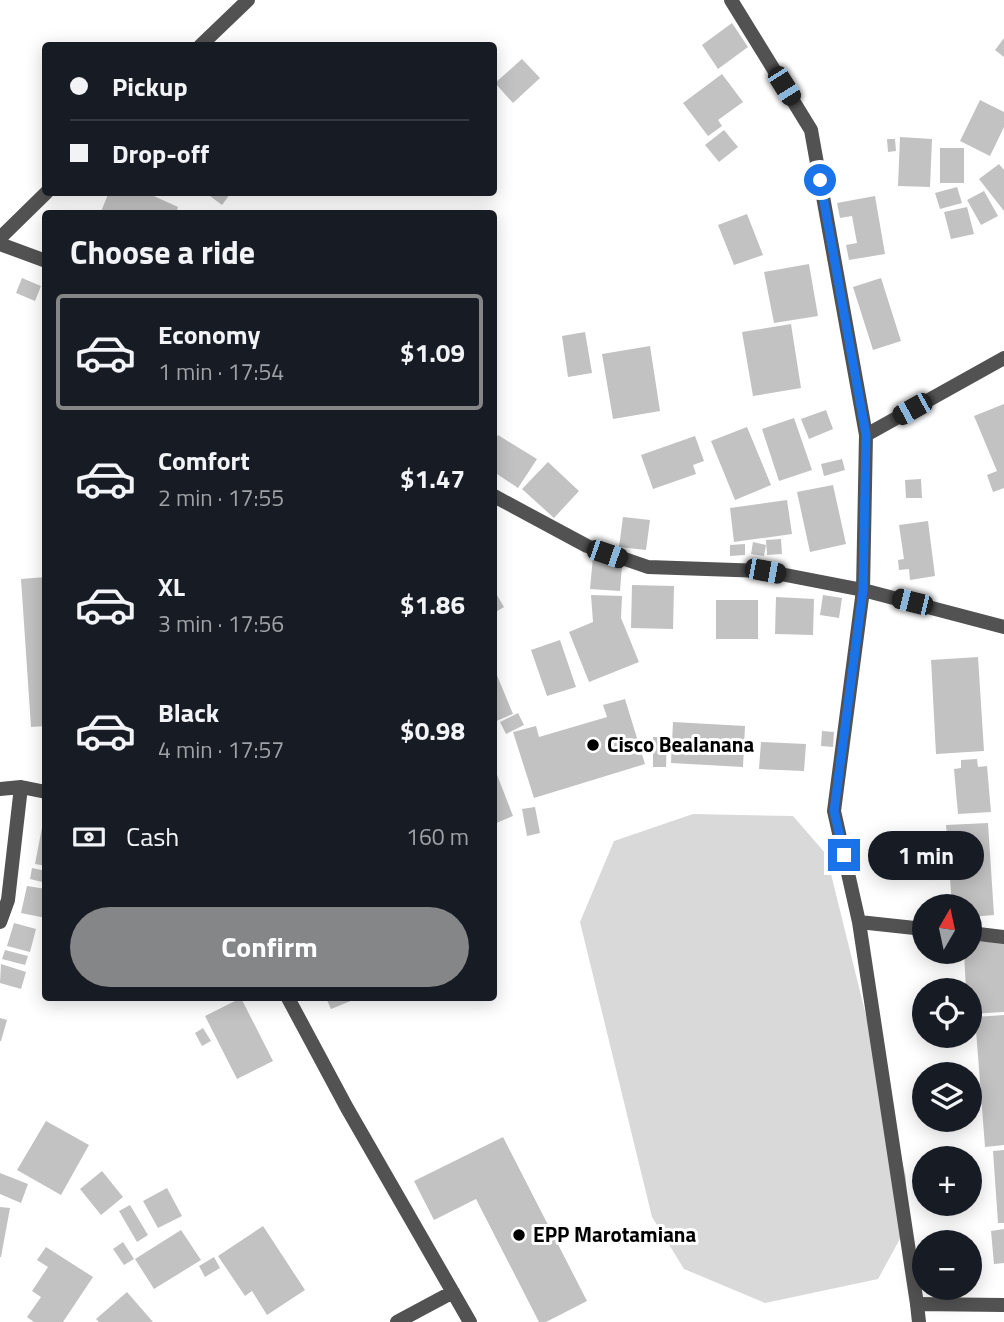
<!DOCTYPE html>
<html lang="en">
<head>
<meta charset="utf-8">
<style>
  :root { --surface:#171b24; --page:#242831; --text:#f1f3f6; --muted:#9ea1a6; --line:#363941; --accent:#858687 }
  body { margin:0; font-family:"Titillium Web",sans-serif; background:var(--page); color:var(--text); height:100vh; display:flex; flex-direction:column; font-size:26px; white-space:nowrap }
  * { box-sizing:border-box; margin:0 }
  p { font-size:23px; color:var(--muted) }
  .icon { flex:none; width:38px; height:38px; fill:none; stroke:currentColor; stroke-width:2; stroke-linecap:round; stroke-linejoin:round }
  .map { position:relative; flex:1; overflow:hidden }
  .side { position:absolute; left:42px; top:210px; width:455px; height:791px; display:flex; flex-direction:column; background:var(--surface); border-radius:7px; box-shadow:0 4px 18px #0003 }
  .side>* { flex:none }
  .top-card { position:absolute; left:42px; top:42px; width:455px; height:154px; border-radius:7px; box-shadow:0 4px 18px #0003; display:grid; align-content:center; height:154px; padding:0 28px; background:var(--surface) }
  .needle { width:46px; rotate:9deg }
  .buttons { position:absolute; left:912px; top:894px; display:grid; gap:14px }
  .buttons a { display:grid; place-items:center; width:70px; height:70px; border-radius:50%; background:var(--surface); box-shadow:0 4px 18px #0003; font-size:35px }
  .end { position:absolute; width:32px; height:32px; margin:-16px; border:9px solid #1a73e8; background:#fff; box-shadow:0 0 0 4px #fff }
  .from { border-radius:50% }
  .bubble { position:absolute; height:49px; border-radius:24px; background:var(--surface); box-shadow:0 4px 18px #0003; font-size:23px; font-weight:700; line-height:49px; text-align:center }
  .car { position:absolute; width:21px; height:42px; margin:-21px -10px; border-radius:9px; box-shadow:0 0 5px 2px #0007; background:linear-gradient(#222 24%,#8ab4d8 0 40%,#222 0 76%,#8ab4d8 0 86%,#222 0) }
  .top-card b { display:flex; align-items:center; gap:24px; height:66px; font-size:26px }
  .top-card b+b { border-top:2px solid var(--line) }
  .top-card i { width:18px; height:18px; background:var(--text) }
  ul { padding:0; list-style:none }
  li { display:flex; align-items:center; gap:21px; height:116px; margin:0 14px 10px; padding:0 14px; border:4px solid transparent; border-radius:7px }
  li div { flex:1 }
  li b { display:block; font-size:26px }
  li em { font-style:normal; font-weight:700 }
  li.active { border-color:var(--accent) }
  li>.icon { width:63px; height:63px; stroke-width:1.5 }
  h2 { padding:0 28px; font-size:32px; line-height:84px }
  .pay { display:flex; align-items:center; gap:18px; height:77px; padding:0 28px; font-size:26px }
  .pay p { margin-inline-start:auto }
  .action { display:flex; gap:14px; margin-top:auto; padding:14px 28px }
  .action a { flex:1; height:80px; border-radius:42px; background:var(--accent); color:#fff; font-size:28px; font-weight:700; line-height:80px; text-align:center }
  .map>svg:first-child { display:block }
  .green { fill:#d9d9d9 }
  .building { fill:#c2c2c2 }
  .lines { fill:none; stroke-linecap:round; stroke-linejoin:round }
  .service { stroke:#525252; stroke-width:14 }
  .minor { stroke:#525252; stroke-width:14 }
  .route { stroke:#1a73e8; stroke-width:9 }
  .poi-dot { fill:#000; stroke:#fff; stroke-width:2.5 }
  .labels { text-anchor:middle; stroke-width:6; stroke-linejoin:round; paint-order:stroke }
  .poi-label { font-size:21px; font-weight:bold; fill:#000; stroke:#fff; text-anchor:start }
</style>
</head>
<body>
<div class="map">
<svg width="1004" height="1322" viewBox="0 0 1004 1322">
  <rect width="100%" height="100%" fill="#fff"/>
  <path class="green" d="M693 814 793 816 826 854 906 1177 907 1226 878 1279 765 1303 684 1269 652 1217 580 922 614 841Z"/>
  <path class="building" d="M732 23 748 47 718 69 702 45Z
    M1004 38V57L995 50Z
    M522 59 540 78 513 103 495 83Z
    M722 74 743 102 718 120 722 126 708 136 683 103Z
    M980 100 1004 112V127L990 156 960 141Z
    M724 130 738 147 719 162 705 145Z
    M900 137 932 139 930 187 898 186Z
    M887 139H895L896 151 888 152Z
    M940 148H964V183H940Z
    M999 164 1004 170V211L979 179Z
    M957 187 962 203 940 209 935 193Z
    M984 191 998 216 981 225 967 200Z
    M109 192H145L178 207 176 214H100Z
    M212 192H229L230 194 222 205 210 196Z
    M875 196 885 254 849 260 846 245 857 243 852 216 840 218 837 203Z
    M967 207 974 234 951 239 944 212Z
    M747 214 763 255 734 265 718 225Z
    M809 264 818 316 774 323 764 272Z
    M22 278 41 286 35 301 16 293Z
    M881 278 901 341 873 350 853 287Z
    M791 324 801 388 753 396 742 332Z
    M585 332 592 373 568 377 562 336Z
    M650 346 660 411 613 419 602 354Z
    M1004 404V488L993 492 987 475 997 471 974 416Z
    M826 410 833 429 809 439 801 419Z
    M794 418 812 470 779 481 762 429Z
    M747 427 771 485 735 500 711 441Z
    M498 435 537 459 518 488 494 472V442Z
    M695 436 704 461 693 465 696 474 653 489 641 455Z
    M842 459 845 470 824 476 821 464Z
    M548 462 579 491 554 518 522 489Z
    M921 479 922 498H906L905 480Z
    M833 485 846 544 810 552 797 492Z
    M787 500 792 534 734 542 730 508Z
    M623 517 650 520 646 550 619 547Z
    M928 521 935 576 910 580 909 569 899 570 898 560 904 559 899 525Z
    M781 539 782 554 767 555 766 540Z
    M753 542 766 545 764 556 751 554Z
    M745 544V555L730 556V545Z
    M593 557 622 566 620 591 590 589Z
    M46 577V726L31 727 21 579Z
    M632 585 674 586 673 629 631 628Z
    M494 590 504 607 494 613Z
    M591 595 622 596 621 618 639 662 589 682 569 632 593 622Z
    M823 595 842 598 839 618 820 615Z
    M776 597 814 599 813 635 775 634Z
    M716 600H758V639H716Z
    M560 640 576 687 547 696 531 650Z
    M978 657 984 751 936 754 931 660Z
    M494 668 513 714 494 722Z
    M625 699 645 764 534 798 513 732 536 726 539 737 607 717 603 705Z
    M518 713 524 725 506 734 500 722Z
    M673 722 745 726 743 767 671 763Z
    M822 731 834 732 833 747 821 746Z
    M653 737H667L666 767H653Z
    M761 742 806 744 804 771 759 769Z
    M977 759 978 767 987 766 991 812 958 814 954 769 961 768V760Z
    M494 767 513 816 494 824Z
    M535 807 540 833 527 836 522 809Z
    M44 817H46V866L35 864Z
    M988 823 994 915 970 917V906H952L946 825Z
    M32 868 46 871V883L30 879Z
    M27 886 46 889V918L21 913Z
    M14 923 36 929 30 952 7 946Z
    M1004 940V1012L970 1014V990H966L964 952H970V942Z
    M5 950 28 956 25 965 2 959Z
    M1 964 26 972 21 989 0 983Z
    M241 998 273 1061 237 1079 205 1016Z
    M326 998H358L331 1009Z
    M1004 1015V1145L985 1147 975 1017Z
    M0 1018 7 1020 1 1041H0Z
    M203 1028 211 1041 202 1046 195 1033Z
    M46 1121 89 1145 61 1195 17 1170Z
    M503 1137 587 1301 546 1322H539L476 1199 434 1220 414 1181Z
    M1004 1150V1223H998L993 1151Z
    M102 1171 123 1197 101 1215 80 1189Z
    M0 1173 28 1184 21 1203 0 1194Z
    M167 1188 182 1216 158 1228 143 1201Z
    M130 1205 148 1235 137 1242 119 1211Z
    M0 1207 10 1208 1 1257H0Z
    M263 1226 305 1290 267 1315 252 1291 245 1296 218 1256Z
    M1004 1229V1263L994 1264 991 1231Z
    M181 1230 201 1260 154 1289 135 1259Z
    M123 1242 134 1259 124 1265 113 1249Z
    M46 1247 93 1277 63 1322H34L27 1317 41 1297 32 1291 48 1267 37 1260Z
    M214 1257 220 1268 205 1277 199 1266Z
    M127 1292 153 1322H99L96 1319Z"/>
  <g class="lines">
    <path class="service" d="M863 590 834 811 859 922 917 1304
      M859 922 924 929
      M970 933 1004 937"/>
    <path class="minor" d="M731 0 811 130 866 435 863 590
      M200 46 248 0
      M0 238 47 192
      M0 244 46 261
      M866 435 1004 358
      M494 496 587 546 648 567 765 571 863 590 1004 627
      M0 789 21 787 46 792
      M0 922 8 900 21 787
      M288 998 347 1108 470 1322
      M397 1322 453 1292
      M919 1322 917 1304 1004 1305"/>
  </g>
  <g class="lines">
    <path class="route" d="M820 180 866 435 863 590 834 811 844 855"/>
  </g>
  <g class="poi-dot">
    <circle cx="593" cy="745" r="7"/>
    <circle cx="519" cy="1235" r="7"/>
  </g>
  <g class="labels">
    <g class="poi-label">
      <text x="607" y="752">Cisco Bealanana</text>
      <text x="533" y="1242">EPP Marotamiana</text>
    </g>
  </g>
</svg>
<div class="buttons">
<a><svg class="needle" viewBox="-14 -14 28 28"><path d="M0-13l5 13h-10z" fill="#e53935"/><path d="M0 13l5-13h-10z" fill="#9ea1a6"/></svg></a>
<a><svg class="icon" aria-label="locate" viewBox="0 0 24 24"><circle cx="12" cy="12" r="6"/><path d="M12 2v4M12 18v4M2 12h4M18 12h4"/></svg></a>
<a><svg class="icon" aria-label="layers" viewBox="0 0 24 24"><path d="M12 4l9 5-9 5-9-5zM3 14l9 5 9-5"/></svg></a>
<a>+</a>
<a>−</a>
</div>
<i class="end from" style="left:820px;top:180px"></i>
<i class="end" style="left:844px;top:855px"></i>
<div class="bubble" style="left:868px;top:831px;width:116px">1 min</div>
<i class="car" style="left:784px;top:86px;rotate:148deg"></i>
<i class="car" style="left:912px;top:409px;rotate:241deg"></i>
<i class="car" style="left:607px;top:554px;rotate:109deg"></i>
<i class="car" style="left:765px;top:571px;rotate:101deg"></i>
<i class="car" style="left:912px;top:602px;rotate:284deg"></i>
<div class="top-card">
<b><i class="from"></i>Pickup</b>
<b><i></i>Drop-off</b>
</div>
<section class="side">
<h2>Choose a ride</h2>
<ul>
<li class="active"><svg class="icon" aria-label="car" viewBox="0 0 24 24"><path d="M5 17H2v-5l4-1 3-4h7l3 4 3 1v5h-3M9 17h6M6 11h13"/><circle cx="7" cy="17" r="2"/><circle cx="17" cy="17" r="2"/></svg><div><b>Economy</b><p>1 min · 17:54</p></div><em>$1.09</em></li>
<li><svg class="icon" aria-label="car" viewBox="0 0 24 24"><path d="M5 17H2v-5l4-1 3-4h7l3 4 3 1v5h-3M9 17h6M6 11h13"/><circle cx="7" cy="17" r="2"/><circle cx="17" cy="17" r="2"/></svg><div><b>Comfort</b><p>2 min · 17:55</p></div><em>$1.47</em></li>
<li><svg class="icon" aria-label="car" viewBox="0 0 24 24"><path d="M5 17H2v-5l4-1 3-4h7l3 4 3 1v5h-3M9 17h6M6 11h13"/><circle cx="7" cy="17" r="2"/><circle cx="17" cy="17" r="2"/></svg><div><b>XL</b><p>3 min · 17:56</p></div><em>$1.86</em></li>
<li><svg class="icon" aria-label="car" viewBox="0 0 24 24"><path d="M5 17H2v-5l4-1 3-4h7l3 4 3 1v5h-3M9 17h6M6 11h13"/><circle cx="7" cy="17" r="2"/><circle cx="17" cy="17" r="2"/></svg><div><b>Black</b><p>4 min · 17:57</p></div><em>$0.98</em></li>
</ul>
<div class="pay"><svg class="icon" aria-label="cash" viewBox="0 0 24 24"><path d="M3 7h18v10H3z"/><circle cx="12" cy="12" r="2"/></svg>Cash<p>160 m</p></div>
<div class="action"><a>Confirm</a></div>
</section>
</div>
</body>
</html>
